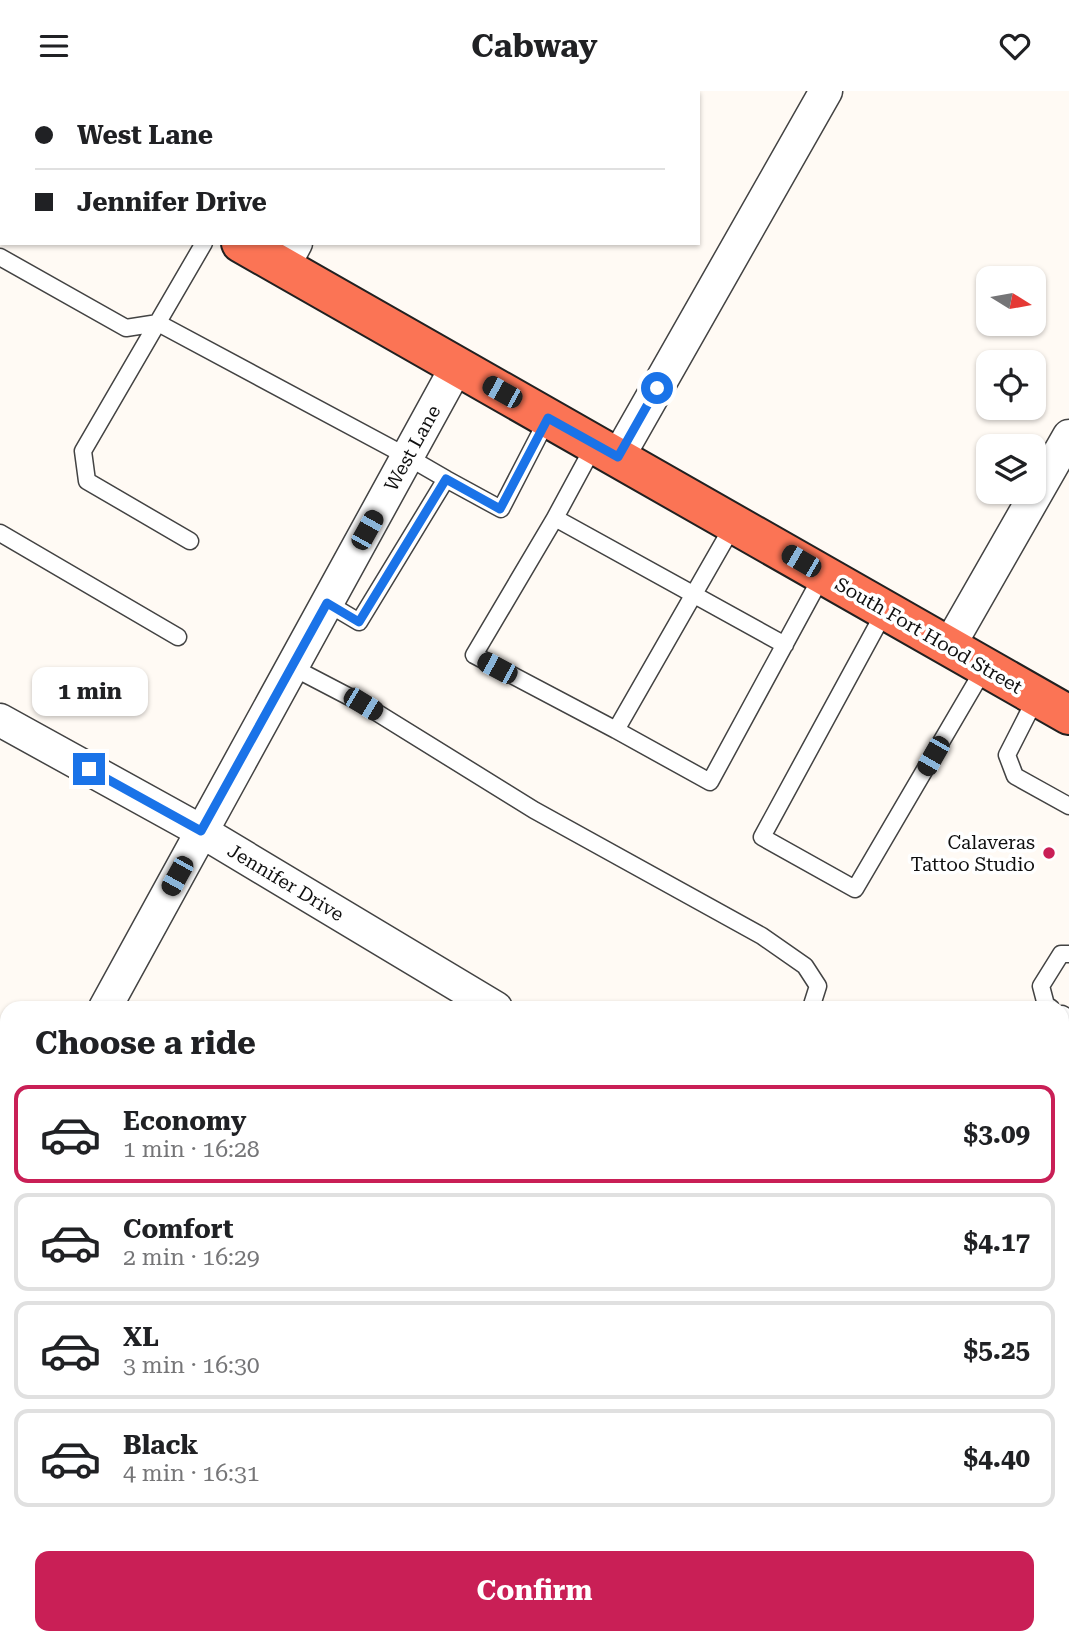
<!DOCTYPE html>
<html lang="en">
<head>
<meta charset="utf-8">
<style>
  :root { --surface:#fff; --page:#f2f2f2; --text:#202124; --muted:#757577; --line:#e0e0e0; --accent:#c91f56 }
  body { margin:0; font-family:"Roboto Serif",serif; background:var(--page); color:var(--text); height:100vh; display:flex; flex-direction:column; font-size:26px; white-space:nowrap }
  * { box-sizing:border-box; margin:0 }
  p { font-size:23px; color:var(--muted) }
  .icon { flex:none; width:38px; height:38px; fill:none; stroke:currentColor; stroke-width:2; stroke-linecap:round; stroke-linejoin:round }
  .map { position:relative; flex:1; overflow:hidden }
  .details { position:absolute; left:0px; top:910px; width:1069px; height:644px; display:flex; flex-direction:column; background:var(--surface); border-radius:21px 21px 0 0; box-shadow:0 2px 5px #0004 }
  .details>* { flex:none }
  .top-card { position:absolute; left:0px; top:0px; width:700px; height:154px; box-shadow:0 2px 5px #0004; display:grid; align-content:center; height:154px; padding:0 35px; background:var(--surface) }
  .needle { width:46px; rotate:101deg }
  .tools { position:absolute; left:976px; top:175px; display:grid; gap:14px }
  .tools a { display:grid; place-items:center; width:70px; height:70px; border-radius:14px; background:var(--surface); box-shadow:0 2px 5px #0004; font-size:35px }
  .end { position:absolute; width:32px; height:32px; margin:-16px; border:9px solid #1a73e8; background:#fff; box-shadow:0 0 0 4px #fff }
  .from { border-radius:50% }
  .bubble { position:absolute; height:49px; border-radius:14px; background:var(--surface); box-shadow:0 2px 5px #0004; font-size:23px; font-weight:700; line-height:49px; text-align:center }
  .car { position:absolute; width:21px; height:42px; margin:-21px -10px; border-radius:9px; box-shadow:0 0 5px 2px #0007; background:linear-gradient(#222 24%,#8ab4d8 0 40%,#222 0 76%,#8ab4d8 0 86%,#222 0) }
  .top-card b { display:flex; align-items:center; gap:24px; height:66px; font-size:26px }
  .top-card b+b { border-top:2px solid var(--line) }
  .top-card i { width:18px; height:18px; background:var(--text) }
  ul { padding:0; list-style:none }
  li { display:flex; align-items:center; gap:21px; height:98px; margin:0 14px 10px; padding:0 21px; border:4px solid var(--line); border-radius:14px }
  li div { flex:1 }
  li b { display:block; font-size:26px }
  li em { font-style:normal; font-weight:700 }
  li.active { border-color:var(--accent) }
  li>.icon { width:63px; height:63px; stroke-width:1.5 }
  h2 { padding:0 35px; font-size:32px; line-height:84px }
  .action { display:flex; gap:14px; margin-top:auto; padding:14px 35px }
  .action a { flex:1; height:80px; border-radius:14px; background:var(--accent); color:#fff; font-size:28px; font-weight:700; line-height:80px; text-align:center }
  header { display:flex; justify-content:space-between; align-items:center; height:91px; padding:0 35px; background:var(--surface); font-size:32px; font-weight:700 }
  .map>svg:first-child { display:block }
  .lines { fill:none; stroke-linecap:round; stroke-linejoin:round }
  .lane-casing { stroke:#434343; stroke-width:19 }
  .street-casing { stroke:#434343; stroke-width:35 }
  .secondary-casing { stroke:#323232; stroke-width:42 }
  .highway-casing { stroke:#212121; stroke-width:42 }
  .lane { stroke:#fff; stroke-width:16 }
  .street { stroke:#fff; stroke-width:32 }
  .secondary { stroke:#ffe0af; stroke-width:38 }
  .highway { stroke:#fb7455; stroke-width:38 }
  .route { stroke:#1a73e8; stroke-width:9 }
  .poi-dot { fill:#c91f56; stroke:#fff; stroke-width:2.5 }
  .labels { text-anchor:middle; stroke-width:7; stroke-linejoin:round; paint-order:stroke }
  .street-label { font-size:19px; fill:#101010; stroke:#fff }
  .poi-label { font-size:19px; fill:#101010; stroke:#fff; text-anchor:end }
</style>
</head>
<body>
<header><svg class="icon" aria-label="menu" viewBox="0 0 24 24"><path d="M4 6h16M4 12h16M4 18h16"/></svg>Cabway<svg class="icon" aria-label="heart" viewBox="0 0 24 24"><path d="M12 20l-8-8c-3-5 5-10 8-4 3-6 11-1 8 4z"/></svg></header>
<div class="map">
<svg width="1069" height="1554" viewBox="0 0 1069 1554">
  <rect width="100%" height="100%" fill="#fffaf4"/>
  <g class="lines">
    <g class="lane-casing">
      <path id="lane" d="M0 133 2 130
        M0 166 126 237 158 232 408 366 446 388 359 531 327 512
        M595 353 555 427 785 554
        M446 388 501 418 548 327
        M555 427 474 564 616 639
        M734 433 616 639 710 691 823 483
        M0 442 178 546
        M190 450 87 390 83 360 204 152
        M885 520 762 746 855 798 985 576
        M292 576 363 613 534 719 762 845 805 875 818 895 811 917
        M1037 605 1007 664 1015 685 1069 715
        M1051 917 1046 914 1041 895 1061 863H1069
        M1062 923 1069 927"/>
    </g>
    <g class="street-casing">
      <path id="street" d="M383 2 384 0
        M283 176 296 152
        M618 366 826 0
        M949 555 1069 345
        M0 629 201 740 496 917
        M105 917 457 275
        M0 1109 7 1096
        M1062 1196 1069 1200
        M1062 1308 1069 1312
        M227 1554 230 1547"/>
    </g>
    <g class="secondary-casing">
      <path id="secondary" d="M1062 1093 1069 1080
        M812 1554 815 1547"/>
    </g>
    <g class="highway-casing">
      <path id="highway" d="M0 18 2 19
        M241 152 1069 624"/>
    </g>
    <use href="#lane" class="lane"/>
    <use href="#street" class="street"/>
    <use href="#secondary" class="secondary"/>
    <use href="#highway" class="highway"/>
  </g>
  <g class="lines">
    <path class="route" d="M89 678 201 740 327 512 359 531 446 388 500 418 548 327 618 366 657 297"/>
  </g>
  <circle class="poi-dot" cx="1049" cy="762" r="7"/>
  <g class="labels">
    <g class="street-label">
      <text transform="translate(412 357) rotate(-61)" y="7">West Lane</text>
      <text transform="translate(929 544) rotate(30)" y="7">South Fort Hood Street</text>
      <text transform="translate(286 791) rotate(31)" y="7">Jennifer Drive</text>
    </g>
    <g class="poi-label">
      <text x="1035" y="758">Calaveras<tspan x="1035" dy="22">Tattoo Studio</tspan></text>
    </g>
  </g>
</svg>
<div class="tools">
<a><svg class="needle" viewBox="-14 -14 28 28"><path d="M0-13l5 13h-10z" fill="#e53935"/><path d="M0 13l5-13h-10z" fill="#757577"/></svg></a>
<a><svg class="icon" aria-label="locate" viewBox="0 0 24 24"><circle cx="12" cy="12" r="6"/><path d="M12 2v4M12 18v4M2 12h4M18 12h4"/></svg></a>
<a><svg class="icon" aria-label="layers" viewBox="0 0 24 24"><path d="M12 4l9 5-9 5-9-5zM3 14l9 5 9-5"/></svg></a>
</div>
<i class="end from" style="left:657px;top:297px"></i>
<i class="end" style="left:89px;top:678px"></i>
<div class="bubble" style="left:32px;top:576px;width:116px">1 min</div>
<i class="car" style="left:502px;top:301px;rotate:299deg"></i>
<i class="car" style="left:367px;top:439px;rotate:29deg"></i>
<i class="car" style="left:801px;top:470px;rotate:300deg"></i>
<i class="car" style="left:497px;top:577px;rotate:298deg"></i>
<i class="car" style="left:363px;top:613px;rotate:121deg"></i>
<i class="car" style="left:933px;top:665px;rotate:210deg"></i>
<i class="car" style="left:177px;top:785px;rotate:209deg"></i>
<div class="top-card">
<b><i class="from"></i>West Lane</b>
<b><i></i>Jennifer Drive</b>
</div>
<section class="details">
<h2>Choose a ride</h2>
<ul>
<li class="active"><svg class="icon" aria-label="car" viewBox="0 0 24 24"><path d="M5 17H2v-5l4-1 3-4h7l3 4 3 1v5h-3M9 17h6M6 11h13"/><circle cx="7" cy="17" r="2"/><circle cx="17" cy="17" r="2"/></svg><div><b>Economy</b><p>1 min · 16:28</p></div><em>$3.09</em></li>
<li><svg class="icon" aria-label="car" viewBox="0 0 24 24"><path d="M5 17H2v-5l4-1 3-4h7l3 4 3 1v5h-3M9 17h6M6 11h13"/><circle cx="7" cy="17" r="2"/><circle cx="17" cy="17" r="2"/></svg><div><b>Comfort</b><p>2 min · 16:29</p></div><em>$4.17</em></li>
<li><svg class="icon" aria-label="car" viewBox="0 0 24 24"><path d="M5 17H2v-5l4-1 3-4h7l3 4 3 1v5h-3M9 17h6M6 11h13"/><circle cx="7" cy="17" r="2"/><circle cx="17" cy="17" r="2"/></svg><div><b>XL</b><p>3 min · 16:30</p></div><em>$5.25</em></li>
<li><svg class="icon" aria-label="car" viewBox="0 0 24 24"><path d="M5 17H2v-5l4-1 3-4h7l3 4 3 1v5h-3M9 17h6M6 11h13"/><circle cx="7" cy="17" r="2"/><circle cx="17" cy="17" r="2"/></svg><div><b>Black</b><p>4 min · 16:31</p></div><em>$4.40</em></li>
</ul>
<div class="action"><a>Confirm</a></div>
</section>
</div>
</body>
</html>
